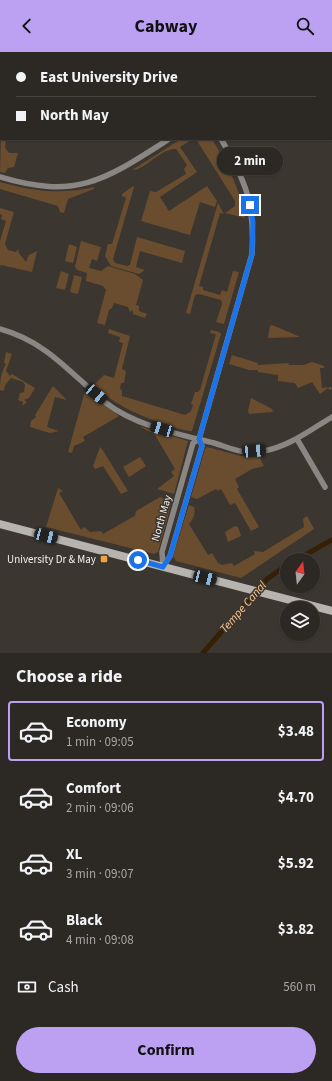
<!DOCTYPE html>
<html lang="en">
<head>
<meta charset="utf-8">
<style>
  :root { --surface:#2c2824; --page:#34302c; --text:#f1f3f6; --muted:#a6a6a6; --line:#484441; --accent:#bca0f2 }
  body { margin:0; font-family:"Source Sans 3",sans-serif; background:var(--page); color:var(--text); height:100vh; display:flex; flex-direction:column; font-size:15px; white-space:nowrap }
  * { box-sizing:border-box; margin:0 }
  p { font-size:13px; color:var(--muted) }
  .icon { flex:none; width:22px; height:22px; fill:none; stroke:currentColor; stroke-width:2; stroke-linecap:round; stroke-linejoin:round }
  .map { position:relative; height:601px; overflow:hidden }
  .sheet { display:flex; flex-direction:column; background:var(--surface); flex:1 }
  .sheet>* { flex:none }
  .guide { position:absolute; left:0px; top:0px; width:332px; height:88px; box-shadow:0 1px 3px #0004,0 0 0 1px var(--line); display:grid; align-content:center; height:88px; padding:0 16px; background:var(--surface) }
  .needle { width:26px; rotate:15deg }
  .tools { position:absolute; left:280px; top:501px; display:grid; gap:8px }
  .tools a { display:grid; place-items:center; width:40px; height:40px; border-radius:50%; background:var(--surface); box-shadow:0 1px 3px #0004,0 0 0 1px var(--line); font-size:20px }
  .end { position:absolute; width:18px; height:18px; margin:-9px; border:5px solid #1a73e8; background:#fff; box-shadow:0 0 0 2px #fff }
  .from { border-radius:50% }
  .bubble { position:absolute; height:28px; border-radius:14px; background:var(--surface); box-shadow:0 1px 3px #0004,0 0 0 1px var(--line); font-size:13px; font-weight:700; line-height:28px; text-align:center }
  .car { position:absolute; width:12px; height:24px; margin:-12px -6px; border-radius:5px; box-shadow:0 0 3px 1px #0007; background:linear-gradient(#222 24%,#8ab4d8 0 40%,#222 0 76%,#8ab4d8 0 86%,#222 0) }
  .guide b { display:flex; align-items:center; gap:14px; height:38px; font-size:15px }
  .guide b+b { border-top:1px solid var(--line) }
  .guide i { width:10px; height:10px; background:var(--text) }
  ul { padding:0; list-style:none }
  li { display:flex; align-items:center; gap:12px; height:60px; margin:0 8px 6px; padding:0 8px; border:2px solid transparent; border-radius:4px }
  li div { flex:1 }
  li b { display:block; font-size:15px }
  li em { font-style:normal; font-weight:700 }
  li.active { border-color:var(--accent) }
  li>.icon { width:36px; height:36px; stroke-width:1.5 }
  h2 { padding:0 16px; font-size:18px; line-height:48px }
  .pay { display:flex; align-items:center; gap:10px; height:44px; padding:0 16px; font-size:15px }
  .pay p { margin-inline-start:auto }
  .cta { display:flex; gap:8px; margin-top:auto; padding:8px 16px }
  .cta a { flex:1; height:46px; border-radius:24px; background:var(--accent); color:#111; font-size:16px; font-weight:700; line-height:46px; text-align:center }
  header { display:flex; justify-content:space-between; align-items:center; height:52px; padding:0 16px; background:var(--accent); color:#111; font-size:18px; font-weight:700 }
  .map>svg:first-child { display:block }
  .green { fill:#6a4d2e }
  .lines { fill:none; stroke-linecap:round; stroke-linejoin:round }
  .canal { stroke:#362005; stroke-width:5 }
  .minor { stroke:#898684; stroke-width:5.5 }
  .tertiary { stroke:#898684; stroke-width:7 }
  .secondary { stroke:#b7b3af; stroke-width:8 }
  .route { stroke:#1a73e8; stroke-width:5 }
  .poi-dot { fill:#f3a442; stroke:#3b3630; stroke-width:1.5 }
  .labels { text-anchor:middle; stroke-width:3; stroke-linejoin:round; paint-order:stroke }
  .street-label { font-size:11px; fill:#f4f0ed; stroke:#3b3630 }
  .poi-label { font-size:11px; fill:#f4f0ed; stroke:#3b3630; text-anchor:end }
  .water-label { font-size:12px; font-style:italic; fill:#fac58c; stroke:#3b3630 }
</style>
</head>
<body>
<header><svg class="icon" aria-label="back" viewBox="0 0 24 24"><path d="M15 5l-7 7 7 7"/></svg>Cabway<svg class="icon" aria-label="search" viewBox="0 0 24 24"><circle cx="10" cy="10" r="6"/><path d="M15 15l6 6"/></svg></header>
<div class="map">
<svg width="332" height="601" viewBox="0 0 332 601">
  <rect width="100%" height="100%" fill="#3b3630"/>
  <path class="green" d="M1 86 6 87 5 96 9 101H18L14 115 8 116 5 121 0 120Z
    M181 87H193L180 95 197 120 160 145 169 159 207 134 217 149 215 155 200 150 190 183 141 169 150 139 156 140 186 122 184 117 187 113 176 97C161 96 144 119 132 118Z
    M196 87H212C228 114 239 134 245 166L225 161 235 154V149Z
    M0 130C32 139 61 143 94 135V137L68 147 64 161 60 160 58 154 0 137Z
    M133 134 134 135 113 207 115 211 127 214 130 213 137 185 185 199 182 211 140 199 136 215 145 218 139 222 111 214 105 204 108 192H112L126 146 122 144V142Z
    M218 151 224 162 220 161 199 234 203 235V238L220 243 222 238 227 240 233 219 239 220 224 272 216 270 222 252 221 248 199 242 195 243 190 262 186 261Z
    M0 156 14 160 5 192 8 198 16 200 17 198H19L18 200 26 210 29 203 37 199 32 220 1 213 0 215V189L6 169 1 167 2 163 0 162Z
    M81 189 101 195 97 209 92 207 89 216 101 219 108 214 135 222 143 228 136 253 139 254V259L147 262 145 266 133 262V258L130 260 128 255 114 251 112 256 109 258 105 273 97 271 106 238 103 234 86 229 87 221 77 218 75 215Z
    M69 192 77 195 73 211 65 209Z
    M61 219 69 222 65 238 56 236Z
    M74 223 82 225 78 242 70 240Z
    M272 273 298 284 299 285 268 286 270 274Z
    M109 277 130 284 122 317 126 319 124 331H121L120 337 122 338V344L185 363 191 359 193 353 191 352 195 340H198L200 338 216 282 210 281 211 278 219 280 221 282 192 379C185 379 177 376 171 374 142 365 115 354 94 333L104 323 114 326 123 291 119 290 120 285 108 281Z
    M6 300 12 302 6 319 10 324 12 322 35 336 29 346 24 348 27 350 22 354 23 350 18 348 20 341 24 340 25 333 23 330 11 326 5 333 4 339 0 338C0 327 1 321 6 312L4 311Z
    M232 303 258 311V313L288 311 289 313H304L312 310 324 314V316H320L322 336 331 335 332 337 330 338 328 336 320 342 312 330 298 336 295 331 278 329V323L258 320V318H249L229 312Z
    M53 334 67 348 55 345 47 375 59 379 50 381 30 375 31 369 36 365 35 363Z
    M85 339 119 364 83 385 85 389 74 394 72 401 68 400Z
    M251 346 272 357 273 360 249 362 248 359Z
    M139 374 188 389 174 442 157 437 174 424 171 420 175 417 155 383Z
    M100 395 102 397 128 439 121 442 103 414 95 417 93 414Z
    M207 395 241 404H259L264 414 252 417 235 427 239 435 237 437 259 475 251 479 235 451 230 453 221 437 218 439 216 437 197 447 191 445 205 397Z
    M140 405 146 414 129 425 123 415Z
    M58 436 63 439 59 441 81 478 84 475 90 480 101 479 103 482 131 466 135 464 136 459 160 445 172 449 158 500 154 502 46 475Z
    M189 453 194 455C196 461 193 468 189 472L208 503 212 501 218 511 222 513 232 511 234 514 255 502 254 499 263 500 304 475 303 467 307 464 314 477 241 526 176 509 173 504Z
    M235 474 238 475 241 484 228 490 225 480Z"/>
  <g class="lines">
    <path class="canal" d="M296 508 332 488
      M203 601 267 527 287 513"/>
    <path class="minor" d="M196 1V0
      M331 48H332
      M0 125C77 148 105 128 169 87
      M0 277C47 290 70 321 106 351 136 374 178 382 214 391 224 394 235 399 246 400 252 400 259 399 264 399 290 394 310 378 332 365
      M297 387 325 435
      M163 515 162 500 193 391 199 387 252 202C255 152 246 129 221 87
      M163 515 170 504 202 394 199 387"/>
    <path class="tertiary" d="M11 1V0
      M0 38 1 34"/>
    <path class="secondary" d="M0 472 332 559"/>
  </g>
  <g class="lines">
    <path class="route" d="M138 508 163 515 170 504 202 394 199 387 252 202 253 170 250 153"/>
  </g>
  <rect class="poi-dot" x="100" y="503" width="8" height="8" rx="2"/>
  <g class="labels">
    <g class="street-label">
      <text transform="translate(161 466) rotate(-74)" y="4">North May</text>
    </g>
    <g class="poi-label">
      <text x="96" y="511">University Dr &amp; May</text>
    </g>
    <g class="water-label">
      <text transform="translate(243 555) rotate(-49)" y="4">Tempe Canal</text>
    </g>
  </g>
</svg>
<div class="tools">
<a><svg class="needle" viewBox="-14 -14 28 28"><path d="M0-13l5 13h-10z" fill="#e53935"/><path d="M0 13l5-13h-10z" fill="#a6a6a6"/></svg></a>
<a><svg class="icon" aria-label="layers" viewBox="0 0 24 24"><path d="M12 4l9 5-9 5-9-5zM3 14l9 5 9-5"/></svg></a>
</div>
<i class="end from" style="left:138px;top:508px"></i>
<i class="end" style="left:250px;top:153px"></i>
<div class="bubble" style="left:217px;top:95px;width:66px">2 min</div>
<i class="car" style="left:96px;top:342px;rotate:130deg"></i>
<i class="car" style="left:162px;top:377px;rotate:287deg"></i>
<i class="car" style="left:254px;top:399px;rotate:86deg"></i>
<i class="car" style="left:46px;top:484px;rotate:105deg"></i>
<i class="car" style="left:205px;top:526px;rotate:104deg"></i>
<div class="guide">
<b><i class="from"></i>East University Drive</b>
<b><i></i>North May</b>
</div>
</div>
<section class="sheet">
<h2>Choose a ride</h2>
<ul>
<li class="active"><svg class="icon" aria-label="car" viewBox="0 0 24 24"><path d="M5 17H2v-5l4-1 3-4h7l3 4 3 1v5h-3M9 17h6M6 11h13"/><circle cx="7" cy="17" r="2"/><circle cx="17" cy="17" r="2"/></svg><div><b>Economy</b><p>1 min · 09:05</p></div><em>$3.48</em></li>
<li><svg class="icon" aria-label="car" viewBox="0 0 24 24"><path d="M5 17H2v-5l4-1 3-4h7l3 4 3 1v5h-3M9 17h6M6 11h13"/><circle cx="7" cy="17" r="2"/><circle cx="17" cy="17" r="2"/></svg><div><b>Comfort</b><p>2 min · 09:06</p></div><em>$4.70</em></li>
<li><svg class="icon" aria-label="car" viewBox="0 0 24 24"><path d="M5 17H2v-5l4-1 3-4h7l3 4 3 1v5h-3M9 17h6M6 11h13"/><circle cx="7" cy="17" r="2"/><circle cx="17" cy="17" r="2"/></svg><div><b>XL</b><p>3 min · 09:07</p></div><em>$5.92</em></li>
<li><svg class="icon" aria-label="car" viewBox="0 0 24 24"><path d="M5 17H2v-5l4-1 3-4h7l3 4 3 1v5h-3M9 17h6M6 11h13"/><circle cx="7" cy="17" r="2"/><circle cx="17" cy="17" r="2"/></svg><div><b>Black</b><p>4 min · 09:08</p></div><em>$3.82</em></li>
</ul>
<div class="pay"><svg class="icon" aria-label="cash" viewBox="0 0 24 24"><path d="M3 7h18v10H3z"/><circle cx="12" cy="12" r="2"/></svg>Cash<p>560 m</p></div>
<div class="cta"><a>Confirm</a></div>
</section>
</body>
</html>
